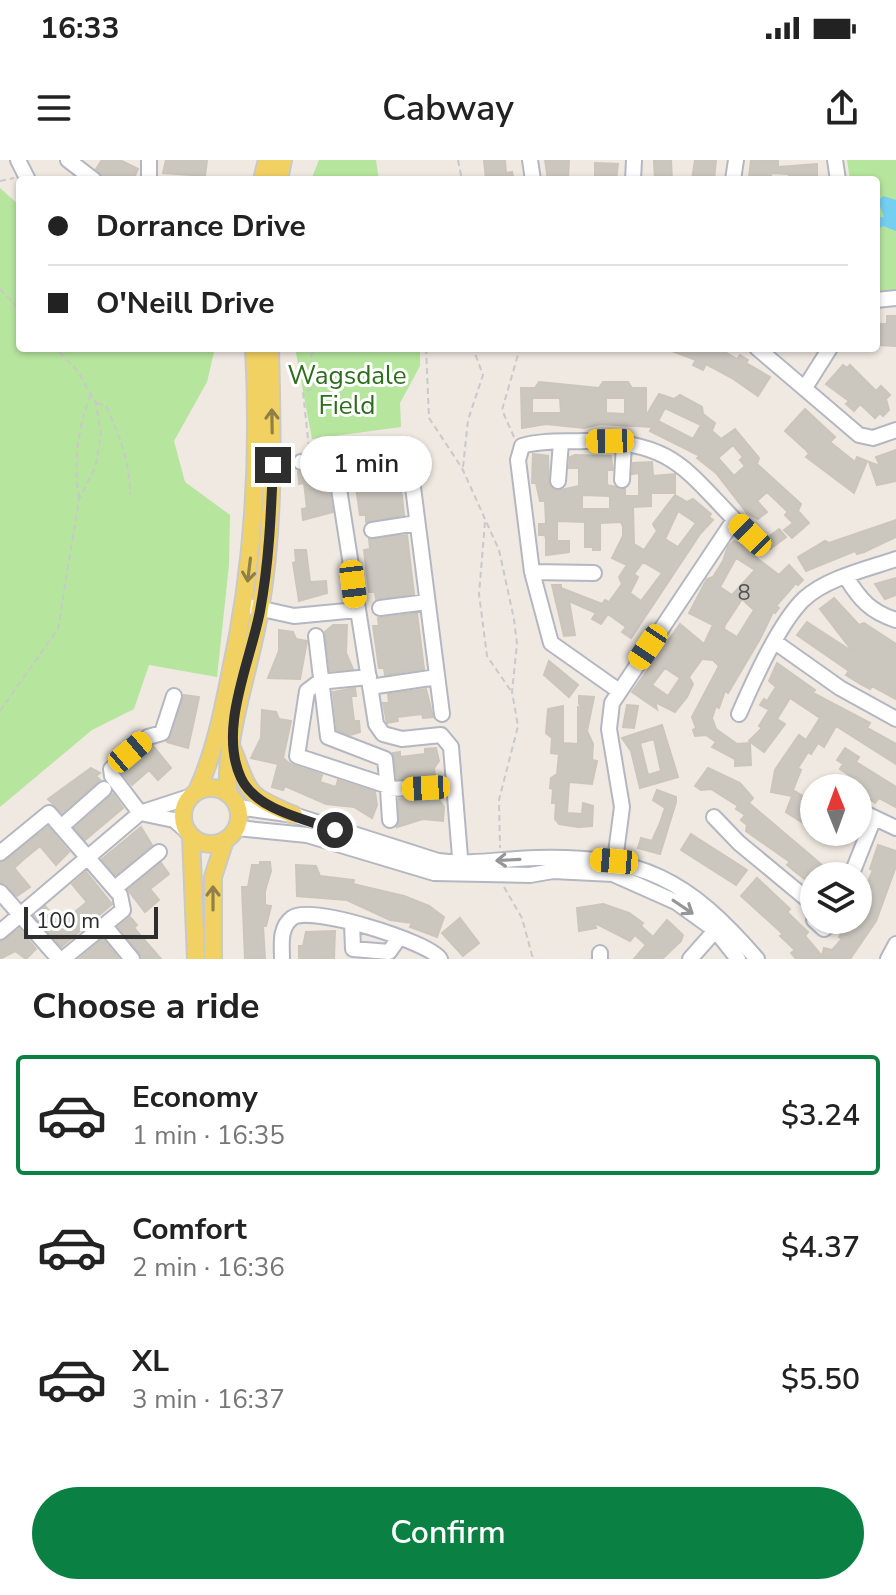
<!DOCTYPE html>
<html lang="en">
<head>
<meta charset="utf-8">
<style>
  :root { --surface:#fff; --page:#f6f6f6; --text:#222; --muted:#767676; --line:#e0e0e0; --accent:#0b8043 }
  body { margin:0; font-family:"Nunito Sans",sans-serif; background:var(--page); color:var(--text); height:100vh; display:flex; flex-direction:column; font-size:30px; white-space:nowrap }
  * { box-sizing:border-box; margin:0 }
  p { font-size:26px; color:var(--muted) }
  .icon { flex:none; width:44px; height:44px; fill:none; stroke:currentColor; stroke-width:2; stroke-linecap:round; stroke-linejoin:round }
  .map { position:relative; height:799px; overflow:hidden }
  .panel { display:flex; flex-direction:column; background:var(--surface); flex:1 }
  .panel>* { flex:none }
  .top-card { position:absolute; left:16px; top:16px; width:864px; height:176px; border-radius:8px; box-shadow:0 2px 6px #0004; display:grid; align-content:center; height:176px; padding:0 32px; background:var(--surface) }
  .needle { width:52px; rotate:359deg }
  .buttons { position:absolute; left:800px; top:614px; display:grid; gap:16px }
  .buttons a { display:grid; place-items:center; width:72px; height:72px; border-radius:50%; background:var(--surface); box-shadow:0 2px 6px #0004; font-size:40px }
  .scale { position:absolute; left:24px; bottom:20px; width:134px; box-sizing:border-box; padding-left:8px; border:4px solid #2e2e2e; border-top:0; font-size:22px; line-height:28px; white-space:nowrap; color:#2e2e2e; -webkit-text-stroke:6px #fff; paint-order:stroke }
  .end { position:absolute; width:36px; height:36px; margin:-18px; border:10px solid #2e2e2e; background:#fff; box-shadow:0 0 0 4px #fff }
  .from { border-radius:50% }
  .bubble { position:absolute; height:56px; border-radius:28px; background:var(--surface); box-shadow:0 2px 6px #0004; font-size:26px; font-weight:600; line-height:56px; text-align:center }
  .car { position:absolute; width:24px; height:48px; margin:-24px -12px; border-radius:10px; box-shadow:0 0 6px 2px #0007; background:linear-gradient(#f5c518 24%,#345 0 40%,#f5c518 0 76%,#345 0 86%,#f5c518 0) }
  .top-card b { display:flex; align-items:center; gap:28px; height:76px; font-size:30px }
  .top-card b+b { border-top:2px solid var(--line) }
  .top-card i { width:20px; height:20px; background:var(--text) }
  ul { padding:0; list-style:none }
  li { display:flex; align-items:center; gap:24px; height:120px; margin:0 16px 12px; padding:0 16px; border:4px solid transparent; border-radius:8px }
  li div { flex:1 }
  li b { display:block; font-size:30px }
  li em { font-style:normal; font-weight:600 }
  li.selected { border-color:var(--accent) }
  li>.icon { width:72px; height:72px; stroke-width:1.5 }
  h2 { padding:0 32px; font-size:36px; line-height:96px }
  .button { display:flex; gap:16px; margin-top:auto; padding:16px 32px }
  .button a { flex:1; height:92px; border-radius:48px; background:var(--accent); color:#fff; font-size:32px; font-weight:600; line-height:92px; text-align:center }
  .status { display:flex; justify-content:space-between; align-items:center; height:56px; padding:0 40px; background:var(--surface); direction:ltr }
  .status svg { height:22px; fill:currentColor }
  header { display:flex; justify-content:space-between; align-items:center; height:104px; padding:0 32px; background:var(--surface); font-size:36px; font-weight:600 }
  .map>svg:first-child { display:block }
  .green { fill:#b6e59e }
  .water { fill:#75cff0 }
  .building { fill:#cbc7bf; stroke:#cbc5ba; stroke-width:2; fill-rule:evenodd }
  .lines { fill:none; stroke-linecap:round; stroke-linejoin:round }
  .minor-casing { stroke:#b4b7c1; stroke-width:18 }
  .major-casing { stroke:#c9c9c9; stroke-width:20 }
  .path { stroke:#c9c9c9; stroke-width:2; stroke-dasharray:6 4; stroke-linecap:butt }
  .minor { stroke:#fff; stroke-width:14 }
  .major { stroke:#f2d163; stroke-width:16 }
  .oneway { stroke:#908048 }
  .oneway2 { stroke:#969696 }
  .route { stroke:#2e2e2e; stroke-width:10 }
  .labels { text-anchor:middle; stroke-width:6; stroke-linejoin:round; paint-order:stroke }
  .number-label { font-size:22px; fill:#555452 }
  .park-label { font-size:26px; fill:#2c6e1b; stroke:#fff }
</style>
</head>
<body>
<div class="status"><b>16:33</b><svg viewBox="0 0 49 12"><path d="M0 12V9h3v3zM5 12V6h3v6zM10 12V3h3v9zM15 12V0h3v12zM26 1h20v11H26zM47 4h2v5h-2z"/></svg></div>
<header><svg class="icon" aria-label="menu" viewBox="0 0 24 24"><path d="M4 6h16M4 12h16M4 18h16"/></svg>Cabway<svg class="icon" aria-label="share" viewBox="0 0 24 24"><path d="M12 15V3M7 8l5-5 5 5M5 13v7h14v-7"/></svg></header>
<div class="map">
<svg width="896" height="799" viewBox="0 0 896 799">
  <rect width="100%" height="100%" fill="#efe9e1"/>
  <path class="green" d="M319 0H376L379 20H311Z
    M847 0H896V137L876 140V20H850Z
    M0 28 20 46V188H215L207 222 174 281 185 322 230 355 229 405 217 517 149 505 134 549 92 570 0 647Z
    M295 188H420V206L400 243 401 267 312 279Z"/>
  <path class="water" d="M883 36 896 40V71L883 66 876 71V58L884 57 878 41Z"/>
  <path class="building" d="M102 0H120L138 9 133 20H107L96 9Z
    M166 0H207L205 16 163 13Z
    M484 0H505L506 13 512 12 514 20H486Z
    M545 0H569L568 20H548Z
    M654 0H671L672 20H655Z
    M695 0H716L714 20H692Z
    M751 0 778 1V7L817 4V20H789V14L771 13V19L749 17Z
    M595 3 618 4 616 20H595Z
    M887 156H896V186L878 185V164H887Z
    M664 188H718L737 199 740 195 748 200 746 203 770 217 758 236 732 218 706 204 703 210 693 205 696 200Z
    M843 205 847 208 850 205 876 231 881 226 890 235 886 239 889 250 883 256 880 253 875 258 860 244 854 251 846 244 849 241 826 224Z
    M539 222 599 228 603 222H628L632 228H646V256L659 234 674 239 680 235 702 247 703 254 715 263 712 271 721 279 735 269 759 298 757 304 801 344 798 351 809 363 792 378 784 370 793 363 785 355 788 352 767 332 757 341 767 352 758 359 747 353 716 313 697 298 700 296 650 271 652 267 600 264 584 268 546 264 522 268 521 228H535ZM532 238H560L561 253H532ZM606 238H625V254L606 253ZM665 248 701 265 693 279 658 261ZM733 285 743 297 740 300 745 306 734 316 718 298Z
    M805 249 835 277 830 282 855 302 857 297 867 301 854 333 806 297 809 294 806 290 785 271Z
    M896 290V321L877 325 869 302 880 306 876 297Z
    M533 294 548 296 549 325 556 331 579 326V308H569L570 297 575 295 611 296 613 310H607V325L625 329V336H639V313L632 314 633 303 652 302 653 316 675 314V333H651V346L633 347 634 384 644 390 657 371 653 364 675 335 687 342 693 339 711 354 709 357 713 360 700 374 631 478 622 472 626 467 608 454 601 464 592 459 596 453 569 441 575 475 564 476 552 425H561V428L602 444 605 440 609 442 622 424 619 417 627 405 612 398 623 376V367L621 362 600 363V390H593V387H585V362L557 361V381H569V392L546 395V379L545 375H539V364H546L545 341H540L536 323H532ZM582 335 610 336V349H582ZM678 351 696 363 678 387 665 379ZM643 402 662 413 641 441 630 433 638 417 634 414Z
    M398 299 404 355 366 362V355H360L354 313H360L359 304Z
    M312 311 326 314 333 352 303 360 302 349 307 348 304 323 299 324 298 312Z
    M896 360V377L864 392 857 394 855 391 806 411 798 397 825 381 829 383Z
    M779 369 786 377 770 389 767 385 754 396 779 415 789 405 803 420 798 425 796 423 776 446 779 448 775 453 773 452 760 479 728 533 725 531 719 548 716 546 712 558 716 569 737 584 750 583 751 605 735 606V599L712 587 716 582 706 575 695 576 693 570 696 568 692 557 719 506 713 500 702 499 689 517 693 524 687 537 675 552 655 542 657 549 632 532 680 464 704 484 713 465 689 453 707 419 713 417 723 401 728 386 734 381 751 390ZM736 398 755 410 732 435 720 427ZM742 439 754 450 737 477 724 469 725 465ZM665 508 680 518 668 536 652 525Z
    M407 375 414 434 376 439 375 432H369L368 424 364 390 370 389 369 379Z
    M295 390H306L310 422 326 421 327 433 299 441 293 403 296 402Z
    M896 418V435L885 439 875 424Z
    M834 438 859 465 864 463 896 484V539L872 526 870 529 862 525 846 515 849 511 797 475 807 462 853 492 820 449Z
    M417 453 424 509 385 515 384 508H379L373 466H379L378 458Z
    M333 465H347L346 493 353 509 330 511 325 472Z
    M279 470 293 472 296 479 307 481 300 519 268 518 279 491Z
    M549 501 578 525 569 537 544 515Z
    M777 503 815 530 813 533 870 563 867 568 896 584V604L836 566 824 587 818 583 811 594 808 592 798 608 801 610 793 630 806 638 799 640 814 649V670L786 652 792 636 771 632 775 610 783 598 799 575 806 580 820 558 790 538 777 559 785 564 764 592 749 581 762 568 759 566 769 550 760 545 764 539 767 541 776 527 769 521Z
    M355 528 356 536H351L354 561H359L360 572 350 575 337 570 333 532Z
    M426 529 433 557 423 558 422 554 397 557 398 561 387 563 383 543H389L388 534Z
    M184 535 199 537 188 588 167 582Z
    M579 536 594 537 587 571 593 584 592 600 597 601 592 624 569 622 567 653 582 654 583 643 593 646 592 666 578 667 559 664 555 659 556 643H552L553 629 550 628 551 618 557 614 559 594 551 593 552 578 546 573 548 549 563 546V583L578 584V547L584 548 579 544Z
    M627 545 638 546 634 568 623 567Z
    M262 550 276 552 279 559 291 561 283 598 290 604 322 615 320 622 336 627 338 620 375 632 377 645 372 658 354 647 326 644 285 626 283 630 272 627 278 604 251 598 261 578Z
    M662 565 678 617 640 628 631 591 622 578ZM654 579 661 611 648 615 640 583Z
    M153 586 171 608 158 620 149 610 132 625 122 613Z
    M436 588 439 601 434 608 435 617 397 619 393 593 400 592V597L425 594V589Z
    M845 588 859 597 856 602 896 627V647L879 638 875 643 853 627 854 624 848 620 850 616 840 609 843 604 837 600Z
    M91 608 100 613 96 616 100 620 62 653 48 639Z
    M708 608 740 623 753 638 749 643 835 716H814V723L803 718 787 705 790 702 746 671 747 665 741 660 745 655 736 649 738 646 711 629 701 630 695 626Z
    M657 630 676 637V642L660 694 638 688 641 678 652 681 660 663 665 648 653 640Z
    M113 634 123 648 85 680 75 668Z
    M437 637 444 647 443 661 423 659 397 667 399 639Z
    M48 667 69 692 56 705 40 686 24 699 14 708 30 727 17 736 0 722V703Z
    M141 667 152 685 116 715 102 699Z
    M691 674 747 710 736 725 681 690Z
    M878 685 896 691V706L876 761 850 799H796L791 793 795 790 780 776 783 774 741 736 757 718 790 749 787 752 808 772 805 776 822 796 824 788 832 790 842 779 839 777 849 760H858V744L873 710 870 709Z
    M260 702H270L271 711 265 731V745L271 746 266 766H263L265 799H245L242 727H248L252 705H260Z
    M161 703 169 714 150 729 159 740 145 752 128 730Z
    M296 705 316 706 320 716 354 720 353 724 404 736 429 746 444 757 437 777 410 767 412 763 390 760 347 740 297 736Z
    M86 712 112 744 61 787 34 756 45 746 60 764 87 742 72 724Z
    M603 744 629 753 643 763 641 766 653 777 667 760 683 775 681 781 662 799H634L646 785 635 775 630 781 595 763 596 768 579 771 577 748Z
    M130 757 137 765 134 768 161 799H142L118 767Z
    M460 758 479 783 463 796 442 773Z
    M19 769 36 789 26 799 15 791 0 799V782Z
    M335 771 334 799H299V786H303L306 772Z
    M103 779 119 799H79Z"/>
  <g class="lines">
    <g class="minor-casing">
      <path id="minor" d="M18 0 28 20
        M68 0 94 20
        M530 0 533 20
        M835 0 838 20
        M149 20V0
        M633 20 634 0
        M733 20 736 0
        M876 140 896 138
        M757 188 859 275 873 278 896 270
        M806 226 830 188
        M334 297 376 564 383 574 402 579 441 575 451 587 461 709
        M301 302 408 288 442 554
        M622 320 624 282
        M558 321 561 282
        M372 370 417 363
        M532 412 594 413
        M846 417C860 440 871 452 896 460
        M244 445 294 456 357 450
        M380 448 427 442
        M316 476 328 577 385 599 388 629 454 626
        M775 482 840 528 896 559
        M369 517 319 522 307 531 297 596 388 626
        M370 527 437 517
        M619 531 551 483 532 412 518 300 522 286C542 280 563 282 584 281 680 280 688 316 750 375
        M739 554C753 522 779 463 804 439 827 418 867 409 896 399
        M826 625 829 628
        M388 629 390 660
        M237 647 294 655 438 701C470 705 503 699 535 698 642 695 688 719 757 799
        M858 650 896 668
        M140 653 112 616 111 609 148 577 162 573 174 536
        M145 654 174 660 186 670
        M714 657 739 683 814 745
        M61 667 104 629
        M237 668 307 675 434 713 530 715 553 711 613 714 676 742 715 770 738 799
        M0 693 49 653 120 735 123 750 63 799
        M614 708 622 647 609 569 612 543 734 360
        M851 716 874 658
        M115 728 159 692
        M0 732 59 799
        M814 760 824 769 835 760
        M352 763 353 789 389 792 399 778
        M104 765 132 799
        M0 772 140 653 189 637
        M282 799C282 785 279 768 292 758 309 744 430 782 440 799
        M600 799V793
        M690 799 721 764
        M888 799 896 784"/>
    </g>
    <g class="major-casing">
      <path id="major" d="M262 20 267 0
        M279 20 283 0
        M232 588C251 635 244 634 294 655
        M183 656a28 28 0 1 1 56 0a28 28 0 1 1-56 0Z
        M197 631C214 594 222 555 230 515 254 407 260 298 254 188
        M228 634C225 571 250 511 260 449 275 362 272 276 270 188
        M191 676 196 799
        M213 799V717L225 680"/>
    </g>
    <path class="path" d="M458 0 462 20
      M0 21 14 18
      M0 129 20 150
      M426 188 429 258 462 308 499 390 514 459 517 484 512 532 518 566 499 640 500 688
      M97 243 106 246C120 276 130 302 130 335
      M514 277 502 250 520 188
      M309 288 303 232 315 228 311 195 317 188
      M463 307 468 260 483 215 473 188
      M79 338C73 300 78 271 90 235
      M485 362 479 434 487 496 511 531
      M0 551 58 469 79 339 95 308 101 276 96 243 77 210 55 188
      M504 727 522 758 533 799"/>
    <use href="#minor" class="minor"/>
    <use href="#major" class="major"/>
  </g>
  <defs><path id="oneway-shaft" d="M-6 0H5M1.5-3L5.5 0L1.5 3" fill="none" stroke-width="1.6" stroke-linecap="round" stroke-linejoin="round" transform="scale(2)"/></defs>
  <g class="oneway">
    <use href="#oneway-shaft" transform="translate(272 261) rotate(-91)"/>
    <use href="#oneway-shaft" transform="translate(249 410) rotate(97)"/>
    <use href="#oneway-shaft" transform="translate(213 738) rotate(-90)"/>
  </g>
  <g class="oneway2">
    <use href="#oneway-shaft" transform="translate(508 700) rotate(177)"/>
    <use href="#oneway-shaft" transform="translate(683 747) rotate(34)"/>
  </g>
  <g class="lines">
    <path class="route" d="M273 305C271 354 269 403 260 451 250 503 218 569 241 618 256 650 305 659 335 670"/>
  </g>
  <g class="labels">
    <g class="number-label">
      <text x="744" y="440">8</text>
    </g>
    <g class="park-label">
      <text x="347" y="224">Wagsdale<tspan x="347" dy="30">Field</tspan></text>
    </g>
  </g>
</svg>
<div class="buttons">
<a><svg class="needle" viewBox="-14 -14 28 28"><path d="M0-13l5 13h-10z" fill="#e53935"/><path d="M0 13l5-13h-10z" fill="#767676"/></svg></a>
<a><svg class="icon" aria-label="layers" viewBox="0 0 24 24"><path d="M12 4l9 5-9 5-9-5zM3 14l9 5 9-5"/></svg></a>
</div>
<div class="scale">100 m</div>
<i class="end from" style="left:335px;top:670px"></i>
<i class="end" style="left:273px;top:305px"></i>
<div class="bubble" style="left:300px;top:276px;width:132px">1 min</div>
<i class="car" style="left:610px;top:281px;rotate:269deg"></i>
<i class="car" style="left:750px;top:375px;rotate:314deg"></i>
<i class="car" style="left:353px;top:424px;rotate:173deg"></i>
<i class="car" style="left:648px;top:487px;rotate:214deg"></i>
<i class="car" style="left:130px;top:592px;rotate:50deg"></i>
<i class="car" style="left:426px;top:628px;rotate:267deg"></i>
<i class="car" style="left:614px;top:701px;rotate:275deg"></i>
<div class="top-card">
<b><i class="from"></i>Dorrance Drive</b>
<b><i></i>O'Neill Drive</b>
</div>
</div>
<section class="panel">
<h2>Choose a ride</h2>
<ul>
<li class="selected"><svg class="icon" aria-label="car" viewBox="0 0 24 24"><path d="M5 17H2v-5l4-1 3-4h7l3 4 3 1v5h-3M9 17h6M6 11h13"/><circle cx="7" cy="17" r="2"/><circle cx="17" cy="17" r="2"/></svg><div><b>Economy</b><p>1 min · 16:35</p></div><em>$3.24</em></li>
<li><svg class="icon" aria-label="car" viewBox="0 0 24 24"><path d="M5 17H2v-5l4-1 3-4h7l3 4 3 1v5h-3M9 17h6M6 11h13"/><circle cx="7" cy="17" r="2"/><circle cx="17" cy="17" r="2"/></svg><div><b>Comfort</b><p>2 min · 16:36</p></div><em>$4.37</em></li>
<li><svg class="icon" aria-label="car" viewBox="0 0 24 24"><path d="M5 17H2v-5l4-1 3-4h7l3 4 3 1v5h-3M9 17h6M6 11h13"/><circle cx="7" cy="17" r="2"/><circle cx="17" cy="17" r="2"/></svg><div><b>XL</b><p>3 min · 16:37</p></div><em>$5.50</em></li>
</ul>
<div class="button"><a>Confirm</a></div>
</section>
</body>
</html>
